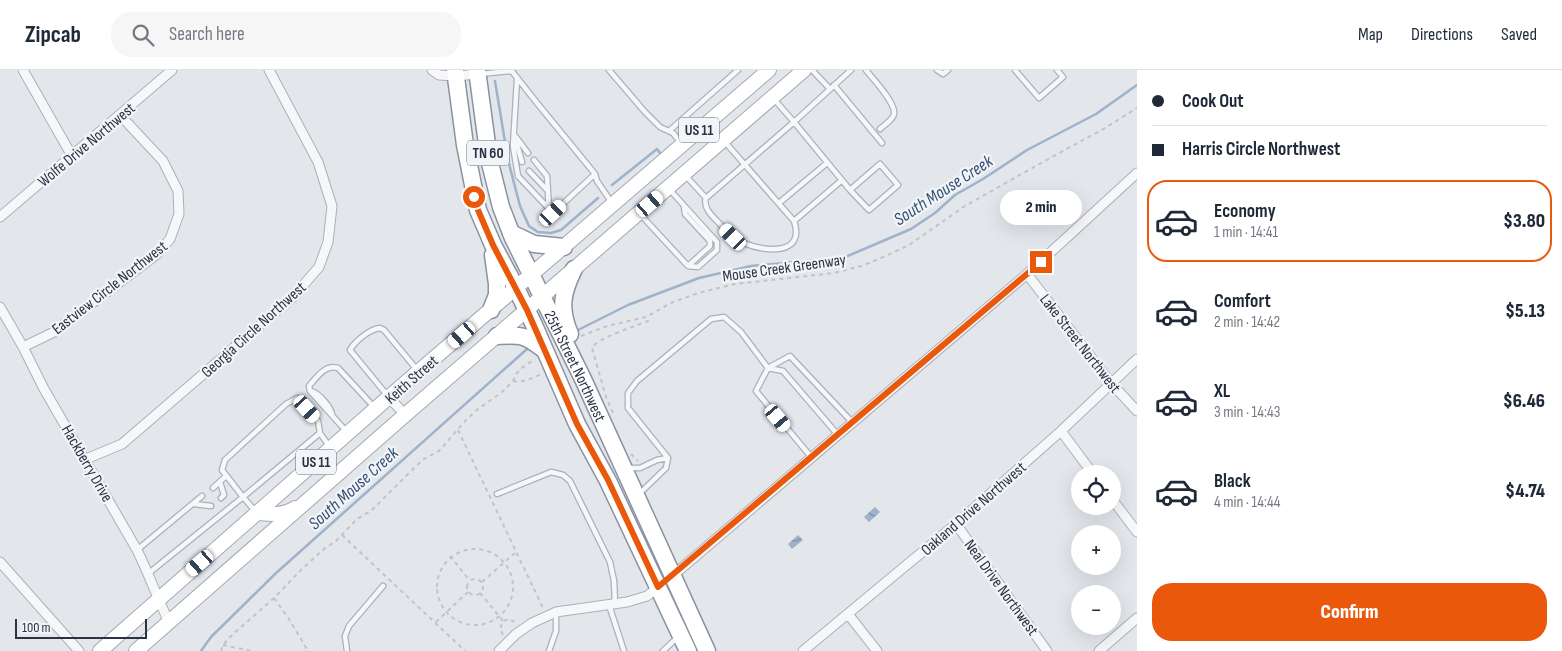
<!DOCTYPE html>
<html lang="en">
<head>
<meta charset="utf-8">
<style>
  :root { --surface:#fff; --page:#f6f6f7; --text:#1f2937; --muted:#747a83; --line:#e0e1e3; --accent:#ea580c }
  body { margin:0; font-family:"Sofia Sans Condensed",sans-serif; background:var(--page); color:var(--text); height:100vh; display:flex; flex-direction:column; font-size:19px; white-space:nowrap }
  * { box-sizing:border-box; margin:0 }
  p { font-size:16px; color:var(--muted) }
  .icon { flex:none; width:28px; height:28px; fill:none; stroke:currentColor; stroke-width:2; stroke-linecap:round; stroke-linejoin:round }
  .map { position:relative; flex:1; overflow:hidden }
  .panel { display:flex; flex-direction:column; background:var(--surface); width:425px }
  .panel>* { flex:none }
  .top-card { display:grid; align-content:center; height:110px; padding:0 15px; background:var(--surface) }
  .fabs { position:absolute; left:1071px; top:395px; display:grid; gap:10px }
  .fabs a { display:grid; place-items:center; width:50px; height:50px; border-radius:50%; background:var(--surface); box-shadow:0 5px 20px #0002; font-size:25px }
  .scale { position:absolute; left:15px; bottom:12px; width:132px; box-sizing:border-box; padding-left:5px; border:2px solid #2b3243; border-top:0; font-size:14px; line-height:18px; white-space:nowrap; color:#2b3243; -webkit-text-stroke:4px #f2f5f8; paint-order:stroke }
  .end { position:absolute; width:22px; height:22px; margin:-11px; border:6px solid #ea580c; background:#fff; box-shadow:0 0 0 2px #fff }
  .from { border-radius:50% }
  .bubble { position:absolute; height:35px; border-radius:18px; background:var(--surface); box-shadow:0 5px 20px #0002; font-size:16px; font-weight:800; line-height:35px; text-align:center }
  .car { position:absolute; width:15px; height:30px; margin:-15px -8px; border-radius:6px; box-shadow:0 0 4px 1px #0007; background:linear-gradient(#fff 24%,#345 0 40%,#fff 0 76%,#345 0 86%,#fff 0) }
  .top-card b { display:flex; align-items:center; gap:18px; height:48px; font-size:19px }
  .top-card b+b { border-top:1px solid var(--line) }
  .top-card i { width:12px; height:12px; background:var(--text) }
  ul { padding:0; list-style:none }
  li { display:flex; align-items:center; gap:15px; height:82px; margin:0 10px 8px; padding:0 5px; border:2px solid transparent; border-radius:20px }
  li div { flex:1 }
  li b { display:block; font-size:19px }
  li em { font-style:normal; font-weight:800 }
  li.on { border-color:var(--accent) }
  li>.icon { width:45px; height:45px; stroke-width:1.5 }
  .cta { display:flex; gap:10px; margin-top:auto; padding:10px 15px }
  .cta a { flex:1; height:58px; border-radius:20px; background:var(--accent); color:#fff; font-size:20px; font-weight:800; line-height:58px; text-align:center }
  header { display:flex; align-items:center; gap:30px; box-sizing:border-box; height:70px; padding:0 25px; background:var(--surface); border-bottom:1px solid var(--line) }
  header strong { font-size:24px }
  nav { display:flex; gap:28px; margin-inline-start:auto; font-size:18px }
  .search { width:350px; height:45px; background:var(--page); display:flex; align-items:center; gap:12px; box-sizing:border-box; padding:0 18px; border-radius:20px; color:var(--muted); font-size:19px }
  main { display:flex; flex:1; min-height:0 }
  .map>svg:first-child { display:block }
  .water { fill:url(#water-waves) }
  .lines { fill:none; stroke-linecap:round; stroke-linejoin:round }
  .stream { stroke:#9eb2ca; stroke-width:2.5 }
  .lane-casing { stroke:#acb0b9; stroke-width:7 }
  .street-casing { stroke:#acb0b9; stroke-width:11 }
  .primary-casing { stroke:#a2a9b6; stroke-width:16 }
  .highway-casing { stroke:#8a92a1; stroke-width:19 }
  .path { stroke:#c0c4ca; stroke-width:2; stroke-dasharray:4 4; stroke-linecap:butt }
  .lane { stroke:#f5f7f9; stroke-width:4.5 }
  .street { stroke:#f5f7f9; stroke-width:9 }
  .primary { stroke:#fff; stroke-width:14 }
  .highway { stroke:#fff; stroke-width:16 }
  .route { stroke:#ea580c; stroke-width:6 }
  .labels { text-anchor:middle; stroke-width:4.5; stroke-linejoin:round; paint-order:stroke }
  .shield { fill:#f2f5f8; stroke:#676c79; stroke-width:1 }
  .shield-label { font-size:15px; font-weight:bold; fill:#2b3243 }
  .street-label { font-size:16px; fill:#2b3243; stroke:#f2f5f8 }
  .water-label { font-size:18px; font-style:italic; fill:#355077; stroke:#f2f5f8 }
</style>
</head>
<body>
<header>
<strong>Zipcab</strong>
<div class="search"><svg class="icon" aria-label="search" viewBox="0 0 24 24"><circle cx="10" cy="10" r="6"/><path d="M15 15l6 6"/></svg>Search here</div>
<nav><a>Map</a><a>Directions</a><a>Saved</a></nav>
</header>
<main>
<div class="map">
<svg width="1137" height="581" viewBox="0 0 1137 581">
  <defs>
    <pattern id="water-waves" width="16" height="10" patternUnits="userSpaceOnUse" patternTransform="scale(1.25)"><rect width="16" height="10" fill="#9eb2ca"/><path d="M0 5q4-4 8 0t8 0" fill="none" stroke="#8191a6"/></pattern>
  </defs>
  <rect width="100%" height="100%" fill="#e3e6eb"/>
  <path class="water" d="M875 437 880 442 869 452 864 447Z
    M798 465 803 470 792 479 788 474Z"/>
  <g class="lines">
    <path class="stream" d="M495 11 508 90 520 136 529 156 538 162 551 163 561 160 598 128
      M612 115 657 79 660 83
      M578 260 628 235 699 208 751 196 843 188 911 159 935 143 955 125 983 109 1027 80 1096 44 1137 15
      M201 581 211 567 275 504 527 279"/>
    <g class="lane-casing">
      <path id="lane" d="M511 0 537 33 595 104 597 111 612 133
        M609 0 645 42 660 57 673 63 681 73
        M812 0 830 19
        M866 0C873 9 896 33 894 44 893 50 884 55 880 59
        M937 0 943 4 948 0
        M1015 0 1039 28 1063 7 1057 0
        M480 4 511 1
        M517 9 513 76 518 106 553 143 595 104
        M834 15 882 73
        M669 61 738 0
        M516 67 528 83
        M515 68 522 92
        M534 90 547 106 549 139
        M529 101 547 120
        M685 105 706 128 794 52 773 28
        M850 120 880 94 898 115 869 140 850 120 794 52 851 0
        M706 127C703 137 710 144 717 151 725 160 733 168 744 173 764 182 806 186 794 151L725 72
        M779 133 827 93
        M684 137 685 144 710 171V176L688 196
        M640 144 688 196 698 197 717 180V172L670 120
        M794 151 842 110
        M311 321C320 324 330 336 332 344
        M387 325 350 280C355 271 370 259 380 258L384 260 418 301
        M347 362 310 321 309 316C317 307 325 294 338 298L375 338
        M320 363 243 427 222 400 225 390 286 334 297 328 318 351 320 363 329 376
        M668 388 628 338V323L637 311 711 249 724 247 741 262 768 298 783 301 838 365
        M812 388 756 321 768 298 790 286 852 352
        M628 398H640L657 390 668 388 666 398 639 424
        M220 412 224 425 221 428
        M213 418 226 406
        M497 424 551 402 563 405 570 411 610 492 614 511 615 534
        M194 434 211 436
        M137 480 202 426
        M149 503 243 427 256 442
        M609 535 624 581
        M347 581 345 566 349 556 383 516
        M549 581 556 561V542
        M663 581 678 567"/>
    </g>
    <g class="street-casing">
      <path id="street" d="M23 0 72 86
        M432 0 439 5 455 6 478 4
        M0 147 172 0
        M1027 204 1111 313 1137 341
        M0 237 23 277 44 319 137 480C149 504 157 528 169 552
        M23 277 54 262 157 184 170 169 179 144 178 121 163 91 120 45
        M389 327 405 345
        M1061 361 1093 404
        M86 389 122 374 293 227 319 197 328 172 332 136 318 92 269 0
        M1112 429 1137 462
        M956 454 1047 581
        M0 492 79 581
        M670 508 1027 204 1137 103
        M848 544 877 581
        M499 581 516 564 532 553 556 542 627 532 647 526 660 516
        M803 581 956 454 1061 361 1137 289
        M1099 581 1137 548"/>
    </g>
    <g class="primary-casing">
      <path id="primary" d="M257 443C271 444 283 446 295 438
        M100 581 389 327 769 0
        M136 581 405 345 804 0"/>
    </g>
    <g class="highway-casing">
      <g id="highway">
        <path d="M455 0 465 75 478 140 493 175 516 218 534 255 577 354 608 411 688 581"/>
        <path id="s1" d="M477 0 489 89 501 137 513 168 583 309 707 581"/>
        <path d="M511 163 534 174 564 177"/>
        <path d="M491 240 497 225V214L493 185"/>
        <path d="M570 264C559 239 562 223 574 199"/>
        <path d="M497 266C521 265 524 264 543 279"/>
      </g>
    </g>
    <path class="path" d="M581 266 607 256 646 247 671 233 698 223 735 214 834 203 861 196 879 189 909 175 965 136 1041 93 1105 58 1137 38
      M513 311C522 313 533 308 541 304
      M613 343 606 327 592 278C597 268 636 256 648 251L647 248
      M458 360 544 540
      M631 384 638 391
      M342 465 465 581
      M437 517a38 38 0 1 1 76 0a38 38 0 1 1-76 0Z
      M450 486 470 511
      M467 517a8 8 0 1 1 16 0a8 8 0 1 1-16 0Z
      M482 512 516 482
      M480 523 503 551
      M274 528 289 549 308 581
      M436 552 469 521
      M503 565 500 559 503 551 510 549 516 553
      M223 575 252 581
      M221 581 223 575 231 566 274 528 302 499 325 478 335 472 357 449 372 440 415 397 424 389 439 381 466 350 478 339 501 323 513 311 516 304 523 297 535 289"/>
    <use href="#lane" class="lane"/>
    <use href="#street" class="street"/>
    <use href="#primary" class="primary"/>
    <use href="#highway" class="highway"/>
  </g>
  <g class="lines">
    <path class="route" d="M474 127 478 140 493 175 527 240 577 354 608 410 658 517 1041 192"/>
  </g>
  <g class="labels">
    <g class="shield">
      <rect x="679" y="47.5" width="40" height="25" rx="4"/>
      <rect x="467" y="70.5" width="42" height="25" rx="4"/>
      <rect x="296" y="379.5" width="40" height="25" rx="4"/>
    </g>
    <g class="shield-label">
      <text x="699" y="65">US 11</text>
      <text x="488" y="88">TN 60</text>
      <text x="316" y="397">US 11</text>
    </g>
    <g class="street-label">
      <text transform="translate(86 74) rotate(-40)" y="6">Wolfe Drive Northwest</text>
      <text transform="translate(784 197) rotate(-8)" y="6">Mouse Creek Greenway</text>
      <text transform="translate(109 217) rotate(-38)" y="6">Eastview Circle Northwest</text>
      <text transform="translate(253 259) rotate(-42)" y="6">Georgia Circle Northwest</text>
      <text transform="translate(1081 273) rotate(52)" y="6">Lake Street Northwest</text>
      <text dy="6" stroke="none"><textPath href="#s1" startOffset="315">25th Street Northwest</textPath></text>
      <text transform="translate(411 309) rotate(-41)" y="6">Keith Street</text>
      <text transform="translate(88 393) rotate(60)" y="6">Hackberry Drive</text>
      <text transform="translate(973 438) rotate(-41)" y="6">Oakland Drive Northwest</text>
      <text transform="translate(1002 517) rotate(54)" y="6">Neal Drive Northwest</text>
    </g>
    <g class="water-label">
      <text transform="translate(943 120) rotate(-33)" y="6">South Mouse Creek</text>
      <text transform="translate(353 418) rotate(-42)" y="6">South Mouse Creek</text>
    </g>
  </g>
</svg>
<div class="fabs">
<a><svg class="icon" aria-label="locate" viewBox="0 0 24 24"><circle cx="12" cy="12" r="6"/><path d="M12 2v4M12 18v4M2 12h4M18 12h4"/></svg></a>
<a>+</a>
<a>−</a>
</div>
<div class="scale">100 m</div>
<i class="end from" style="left:474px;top:127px"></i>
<i class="end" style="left:1041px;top:192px"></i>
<div class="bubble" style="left:1000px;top:120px;width:82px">2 min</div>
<i class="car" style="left:650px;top:134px;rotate:49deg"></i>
<i class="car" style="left:553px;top:143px;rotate:47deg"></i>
<i class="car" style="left:733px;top:167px;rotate:315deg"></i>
<i class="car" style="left:462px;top:265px;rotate:229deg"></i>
<i class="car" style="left:307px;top:339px;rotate:138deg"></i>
<i class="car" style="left:778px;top:348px;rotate:140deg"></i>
<i class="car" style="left:200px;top:493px;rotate:229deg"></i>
</div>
<section class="panel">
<div class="top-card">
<b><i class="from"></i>Cook Out</b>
<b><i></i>Harris Circle Northwest</b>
</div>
<ul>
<li class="on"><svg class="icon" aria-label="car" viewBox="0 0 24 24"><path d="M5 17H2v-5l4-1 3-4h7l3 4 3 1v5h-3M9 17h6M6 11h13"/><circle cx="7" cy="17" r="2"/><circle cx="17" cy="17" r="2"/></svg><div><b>Economy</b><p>1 min · 14:41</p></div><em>$3.80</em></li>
<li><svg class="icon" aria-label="car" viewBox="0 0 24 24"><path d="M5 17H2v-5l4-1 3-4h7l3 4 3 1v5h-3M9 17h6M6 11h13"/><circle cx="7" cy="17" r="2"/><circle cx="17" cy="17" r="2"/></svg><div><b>Comfort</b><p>2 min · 14:42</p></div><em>$5.13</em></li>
<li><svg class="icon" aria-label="car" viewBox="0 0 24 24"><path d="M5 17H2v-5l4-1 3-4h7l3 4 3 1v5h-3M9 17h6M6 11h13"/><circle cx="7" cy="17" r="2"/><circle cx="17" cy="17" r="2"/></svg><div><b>XL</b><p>3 min · 14:43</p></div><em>$6.46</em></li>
<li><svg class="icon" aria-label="car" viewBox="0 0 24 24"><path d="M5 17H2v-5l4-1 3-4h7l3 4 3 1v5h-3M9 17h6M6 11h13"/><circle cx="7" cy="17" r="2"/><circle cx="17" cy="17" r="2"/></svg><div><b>Black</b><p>4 min · 14:44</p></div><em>$4.74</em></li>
</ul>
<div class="cta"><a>Confirm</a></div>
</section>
</main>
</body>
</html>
